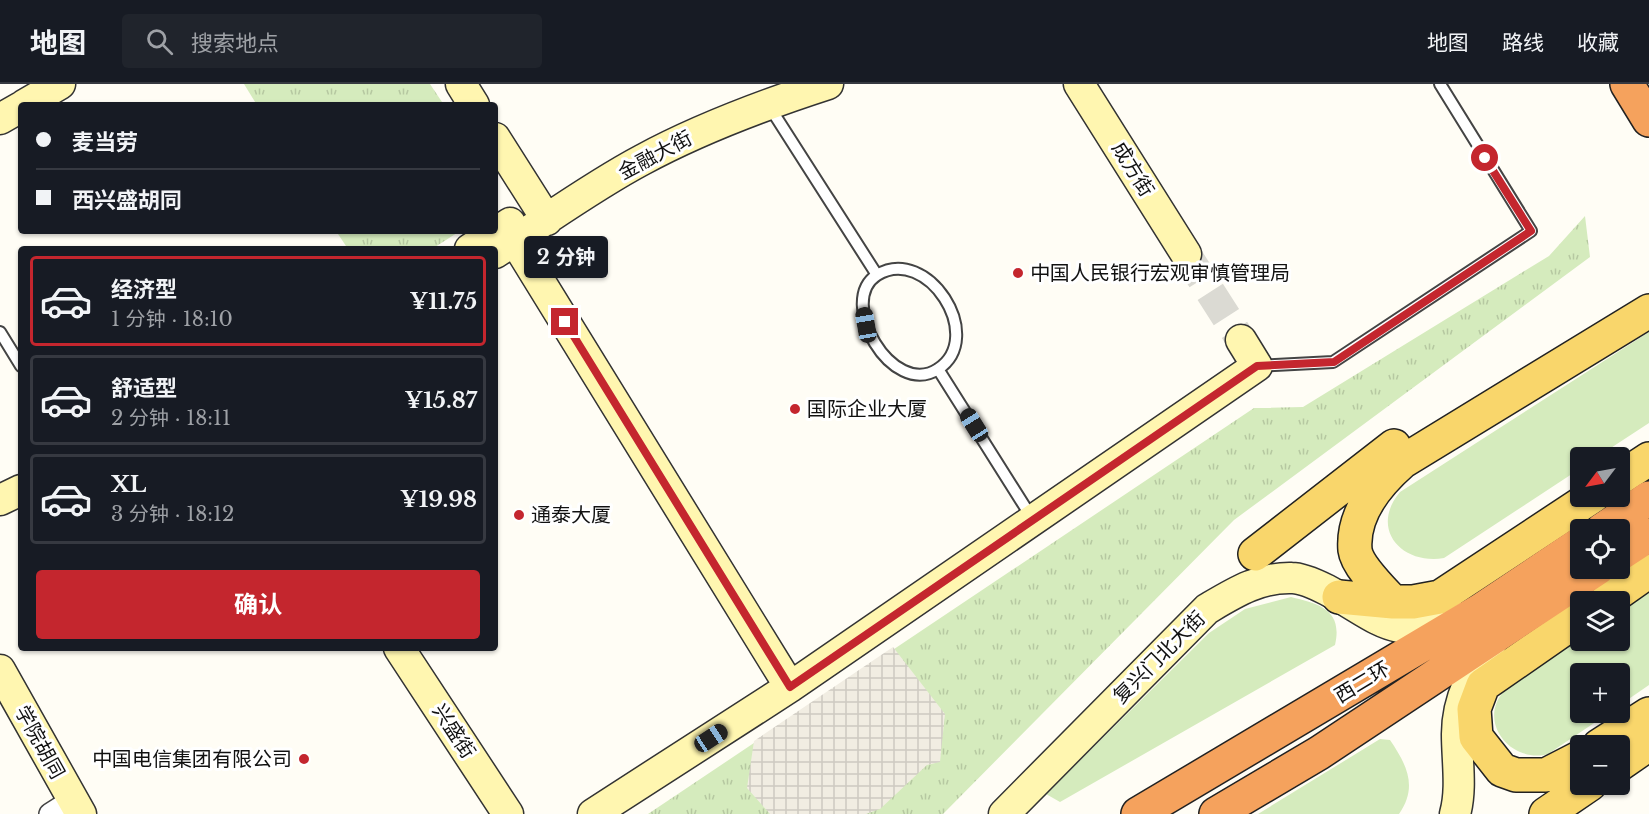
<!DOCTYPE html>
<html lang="zh">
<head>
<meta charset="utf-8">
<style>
  :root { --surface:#171b24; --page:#20242c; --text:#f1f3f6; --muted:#9ea1a6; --line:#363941; --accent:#c4262e }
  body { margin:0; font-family:"Libre Baskerville","Noto Sans SC",serif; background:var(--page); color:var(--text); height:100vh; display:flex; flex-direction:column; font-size:22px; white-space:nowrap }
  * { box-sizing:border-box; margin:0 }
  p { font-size:20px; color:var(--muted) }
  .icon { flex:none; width:33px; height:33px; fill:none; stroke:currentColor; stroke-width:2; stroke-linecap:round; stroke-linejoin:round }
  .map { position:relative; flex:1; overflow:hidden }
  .drawer { position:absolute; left:18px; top:162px; width:480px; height:405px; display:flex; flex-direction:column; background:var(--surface); border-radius:6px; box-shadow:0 2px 4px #0004 }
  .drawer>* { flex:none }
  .hud { position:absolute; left:18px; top:18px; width:480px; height:132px; border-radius:6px; box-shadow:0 2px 4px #0004; display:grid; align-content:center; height:132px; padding:0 18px; background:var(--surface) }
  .needle { width:39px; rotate:238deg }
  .fabs { position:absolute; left:1570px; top:363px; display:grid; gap:12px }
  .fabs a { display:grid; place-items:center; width:60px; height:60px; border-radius:6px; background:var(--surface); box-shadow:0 2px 4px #0004; font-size:30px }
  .end { position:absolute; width:27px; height:27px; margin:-14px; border:8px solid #c4262e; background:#fff; box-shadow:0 0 0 3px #fff }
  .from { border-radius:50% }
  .bubble { position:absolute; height:42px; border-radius:6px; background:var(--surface); box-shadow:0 2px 4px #0004; font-size:20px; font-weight:700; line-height:42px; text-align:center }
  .car { position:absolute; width:18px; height:36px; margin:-18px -9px; border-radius:8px; box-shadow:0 0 4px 2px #0007; background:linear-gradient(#222 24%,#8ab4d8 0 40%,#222 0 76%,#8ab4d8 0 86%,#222 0) }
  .hud b { display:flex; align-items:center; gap:21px; height:57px; font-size:22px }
  .hud b+b { border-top:2px solid var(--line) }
  .hud i { width:15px; height:15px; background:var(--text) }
  ul { padding:10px 0 0; list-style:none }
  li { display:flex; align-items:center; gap:18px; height:90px; margin:0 12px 9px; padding:0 6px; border:3px solid var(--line); border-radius:6px }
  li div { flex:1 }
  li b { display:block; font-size:22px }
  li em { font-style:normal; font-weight:700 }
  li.on { border-color:var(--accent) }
  li>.icon { width:54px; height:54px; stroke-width:1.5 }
  .primary-button { display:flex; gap:12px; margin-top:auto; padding:12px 18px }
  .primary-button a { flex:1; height:69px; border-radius:6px; background:var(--accent); color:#fff; font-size:24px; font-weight:700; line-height:69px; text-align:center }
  header { display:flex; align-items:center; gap:36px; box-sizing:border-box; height:84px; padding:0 30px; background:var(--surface); border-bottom:2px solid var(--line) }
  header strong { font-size:28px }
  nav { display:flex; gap:33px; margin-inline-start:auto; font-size:21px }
  .search { width:420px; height:54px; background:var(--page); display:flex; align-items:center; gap:15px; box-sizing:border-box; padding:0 21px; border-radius:6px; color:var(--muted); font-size:22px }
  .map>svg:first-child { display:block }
  .grass { fill:#d5ebbd }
  .park { fill:url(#park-tufts) }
  .plaza { fill:url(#plaza-grid) }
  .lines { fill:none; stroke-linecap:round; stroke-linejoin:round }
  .secondary-tunnel { stroke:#dbdad3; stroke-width:30; stroke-dasharray:30 15; stroke-linecap:butt }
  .lane-casing { stroke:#444; stroke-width:14 }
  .street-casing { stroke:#444; stroke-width:24 }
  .secondary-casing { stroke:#333; stroke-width:33 }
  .primary-casing { stroke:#222; stroke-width:36 }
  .highway-casing { stroke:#222; stroke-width:36 }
  .lane { stroke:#fff; stroke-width:10 }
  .street { stroke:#fff; stroke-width:21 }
  .secondary { stroke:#fff6b0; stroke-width:30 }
  .primary { stroke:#f9d66b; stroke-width:33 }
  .highway { stroke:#f5a25d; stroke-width:33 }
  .route { stroke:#c4262e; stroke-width:8 }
  .poi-dot { fill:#c4262e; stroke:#fff; stroke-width:2 }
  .labels { text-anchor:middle; stroke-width:6; stroke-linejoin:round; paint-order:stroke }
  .street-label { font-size:20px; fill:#111; stroke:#fff }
  .poi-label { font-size:20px; fill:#111; stroke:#fff; text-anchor:start }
</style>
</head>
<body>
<header>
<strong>地图</strong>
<div class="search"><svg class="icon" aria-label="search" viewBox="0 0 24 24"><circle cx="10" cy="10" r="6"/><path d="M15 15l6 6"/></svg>搜索地点</div>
<nav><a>地图</a><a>路线</a><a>收藏</a></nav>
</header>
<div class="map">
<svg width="1649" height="730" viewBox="0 0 1649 730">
  <defs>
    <pattern id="park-tufts" width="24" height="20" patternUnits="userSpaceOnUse" patternTransform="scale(1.5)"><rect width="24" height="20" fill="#d5ebbd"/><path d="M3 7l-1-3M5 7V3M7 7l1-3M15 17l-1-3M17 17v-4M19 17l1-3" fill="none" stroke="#b6c8a1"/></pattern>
    <pattern id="plaza-grid" width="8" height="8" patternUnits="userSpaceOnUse" patternTransform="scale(1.5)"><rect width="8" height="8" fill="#f1ede2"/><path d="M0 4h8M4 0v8" fill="none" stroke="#cecac1"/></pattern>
  </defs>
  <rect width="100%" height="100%" fill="#fffdf5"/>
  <path class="grass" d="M1649 248V339L1597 373 1581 374V384L1444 474C1402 481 1369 445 1400 408Z
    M1649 508V601L1620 621V590H1581V628L1609 629 1548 670C1513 680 1477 640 1503 608 1507 603 1575 556 1580 555 1588 554 1609 556 1620 556V528Z
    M1291 513C1320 520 1343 526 1335 561L1060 718 1046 710 1209 549 1245 525Z
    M1380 655 1390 656C1407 681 1418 703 1399 730H1258Z"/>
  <path class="park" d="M244 0H430L444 21H257Z
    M1585 132 1590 173 1234 436 943 730H648L1254 324 1303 323 1549 172Z
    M336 147H460L432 165H348Z"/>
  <path class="plaza" d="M893 563 945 630 940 678 927 681 880 725 866 730H770L747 704 754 657Z"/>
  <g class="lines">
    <path class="secondary-tunnel" d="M1186 170 1241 256"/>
    <g class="lane-casing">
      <path id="lane" d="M769 22 877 191C836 217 892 315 938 285 987 253 927 160 877 191
        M0 248 21 282
        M1257 282 1333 278 1531 147 1440 0
        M938 285 1032 434"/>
    </g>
    <g class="street-casing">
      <path id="street" d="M50 730 72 716"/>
    </g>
    <g class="secondary-casing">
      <path id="secondary" d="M461 0 474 21
        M1079 0 1186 170
        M24 21 60 0
        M0 35 21 23
        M495 54 547 136
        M515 157 790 603
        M470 165 510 139
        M495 169C544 138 591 103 642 76 701 44 763 21 828 0
        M0 416 21 406
        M399 564 508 730
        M0 586 81 730
        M593 730 790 603 1257 282 1241 256
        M1004 730 1207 525C1234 509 1259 493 1292 494 1302 494 1317 501 1327 506 1381 535 1392 558 1458 534
        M1455 730C1462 705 1457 677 1457 650 1457 611 1476 583 1496 551"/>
    </g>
    <g class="primary-casing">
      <path id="primary" d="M1620 394 1649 375
        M1593 412 1440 513 1413 518H1393C1383 507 1357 482 1355 466 1352 430 1377 400 1402 378L1649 227
        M1255 470 1394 362
        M1339 513 1393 518
        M1605 518 1649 487
        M1581 533 1483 601 1474 625 1476 653 1502 686 1516 691H1546L1581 673
        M1599 662 1649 630
        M1620 680 1649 660
        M1546 730 1590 700"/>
    </g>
    <g class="highway-casing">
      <path id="highway" d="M1627 0 1649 36
        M1602 446 1649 414
        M1620 470 1649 451
        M1138 730 1481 526 1581 459
        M1216 730 1319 669 1598 484"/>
    </g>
    <use href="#lane" class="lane"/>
    <use href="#street" class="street"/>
    <use href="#secondary" class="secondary"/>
    <use href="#primary" class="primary"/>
    <use href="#highway" class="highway"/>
  </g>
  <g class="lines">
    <path class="route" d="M565 238 790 603 1257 282 1334 278 1531 147 1485 74"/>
  </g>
  <g class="poi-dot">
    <circle cx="1018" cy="189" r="6"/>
    <circle cx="795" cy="325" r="6"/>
    <circle cx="519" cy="431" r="6"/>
    <circle cx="304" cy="675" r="6"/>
  </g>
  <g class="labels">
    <g class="street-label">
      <text transform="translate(655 71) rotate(-28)" y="7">金融大街</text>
      <text transform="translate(1133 85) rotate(58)" y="7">成方街</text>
      <text transform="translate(1159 573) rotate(-45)" y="7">复兴门北大街</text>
      <text transform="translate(1362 598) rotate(-31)" y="7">西二环</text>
      <text transform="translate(454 647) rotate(57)" y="7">兴盛街</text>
      <text transform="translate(40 658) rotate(61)" y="7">学院胡同</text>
    </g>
    <g class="poi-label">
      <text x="1030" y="196">中国人民银行宏观审慎管理局</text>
      <text x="807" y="332">国际企业大厦</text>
      <text x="531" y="438">通泰大厦</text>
      <text x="292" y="682" text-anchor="end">中国电信集团有限公司</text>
    </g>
  </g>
</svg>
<div class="fabs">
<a><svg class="needle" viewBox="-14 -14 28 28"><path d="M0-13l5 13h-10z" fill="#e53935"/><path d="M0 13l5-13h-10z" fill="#9ea1a6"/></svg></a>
<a><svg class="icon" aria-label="locate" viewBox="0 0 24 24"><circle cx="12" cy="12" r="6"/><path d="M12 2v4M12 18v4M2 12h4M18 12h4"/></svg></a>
<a><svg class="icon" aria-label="layers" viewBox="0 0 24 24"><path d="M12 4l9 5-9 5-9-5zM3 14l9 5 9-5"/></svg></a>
<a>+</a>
<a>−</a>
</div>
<i class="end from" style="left:1485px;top:74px"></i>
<i class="end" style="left:565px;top:238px"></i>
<div class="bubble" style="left:524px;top:152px;width:84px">2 分钟</div>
<i class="car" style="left:866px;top:241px;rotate:350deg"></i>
<i class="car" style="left:974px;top:341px;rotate:328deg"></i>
<i class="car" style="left:711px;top:654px;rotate:57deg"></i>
<div class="hud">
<b><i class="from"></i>麦当劳</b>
<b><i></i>西兴盛胡同</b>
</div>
<section class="drawer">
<ul>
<li class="on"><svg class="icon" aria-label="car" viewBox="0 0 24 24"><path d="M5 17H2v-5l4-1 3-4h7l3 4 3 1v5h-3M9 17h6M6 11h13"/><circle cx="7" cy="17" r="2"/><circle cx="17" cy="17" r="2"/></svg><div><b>经济型</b><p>1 分钟 · 18:10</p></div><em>¥11.75</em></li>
<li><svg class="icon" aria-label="car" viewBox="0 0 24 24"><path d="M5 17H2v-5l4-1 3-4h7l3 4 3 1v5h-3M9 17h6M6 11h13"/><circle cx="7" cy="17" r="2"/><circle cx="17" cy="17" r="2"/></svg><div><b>舒适型</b><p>2 分钟 · 18:11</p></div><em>¥15.87</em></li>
<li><svg class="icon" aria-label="car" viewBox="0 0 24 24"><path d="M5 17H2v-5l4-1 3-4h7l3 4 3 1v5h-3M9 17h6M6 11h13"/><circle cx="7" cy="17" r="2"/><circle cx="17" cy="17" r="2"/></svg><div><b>XL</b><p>3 分钟 · 18:12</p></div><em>¥19.98</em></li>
</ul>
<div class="primary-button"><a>确认</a></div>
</section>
</div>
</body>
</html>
